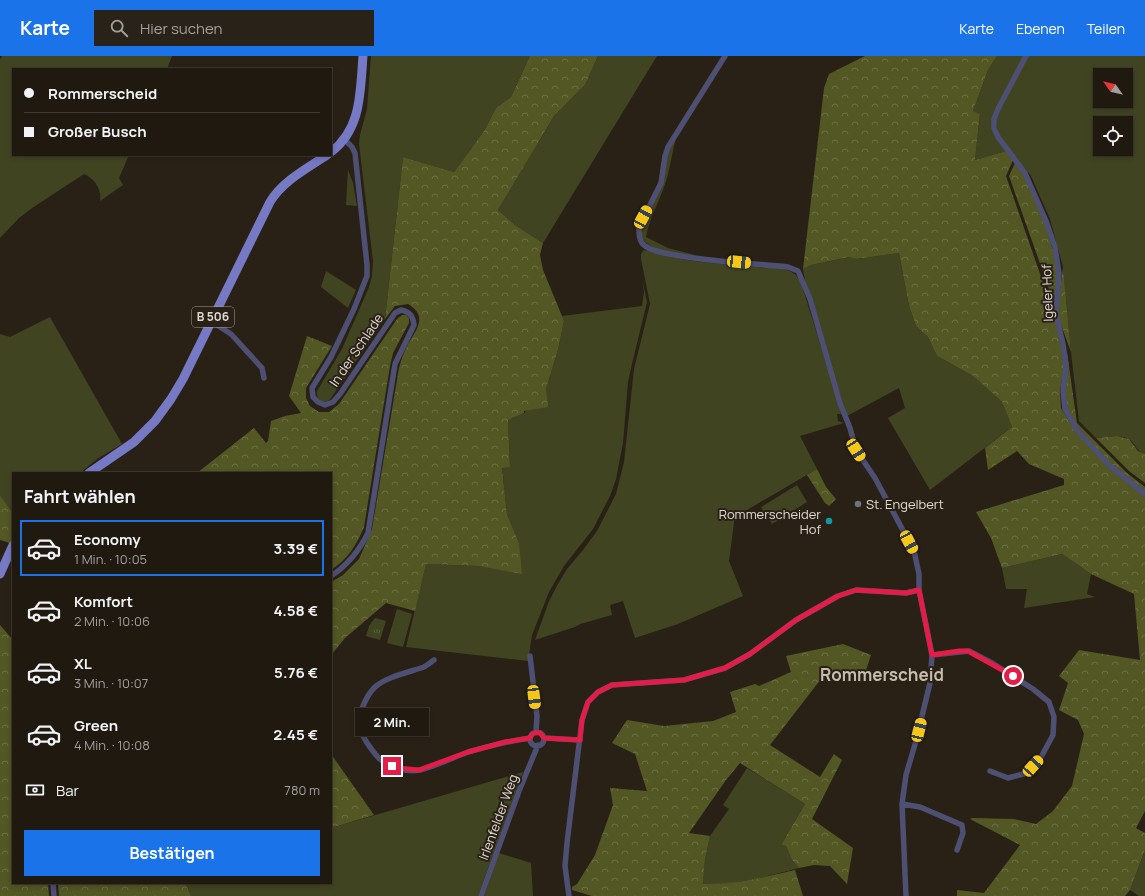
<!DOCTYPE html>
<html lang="de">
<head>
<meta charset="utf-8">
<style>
  :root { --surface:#201910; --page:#282219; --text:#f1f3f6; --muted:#a2a09f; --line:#3d3830; --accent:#1a73e8 }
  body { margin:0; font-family:Manrope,sans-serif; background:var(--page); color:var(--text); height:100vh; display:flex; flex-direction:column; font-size:15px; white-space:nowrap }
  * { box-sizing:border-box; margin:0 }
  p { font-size:13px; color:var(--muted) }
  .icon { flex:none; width:22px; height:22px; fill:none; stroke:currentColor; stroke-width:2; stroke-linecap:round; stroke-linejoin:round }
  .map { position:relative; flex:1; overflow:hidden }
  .sheet { position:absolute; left:12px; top:416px; width:320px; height:412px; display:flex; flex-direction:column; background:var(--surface); border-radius:0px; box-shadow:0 2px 6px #0003,0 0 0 1px var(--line) }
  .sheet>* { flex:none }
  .top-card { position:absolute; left:12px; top:12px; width:320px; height:88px; border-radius:0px; box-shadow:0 2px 6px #0003,0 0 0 1px var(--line); display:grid; align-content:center; height:88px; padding:0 12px; background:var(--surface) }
  .needle { width:26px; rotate:304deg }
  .buttons { position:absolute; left:1093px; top:12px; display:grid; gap:8px }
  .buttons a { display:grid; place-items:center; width:40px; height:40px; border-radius:0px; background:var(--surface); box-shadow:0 2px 6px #0003,0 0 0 1px var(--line); font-size:20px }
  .end { position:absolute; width:18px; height:18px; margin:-9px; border:5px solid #e11d48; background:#fff; box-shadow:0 0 0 2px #fff }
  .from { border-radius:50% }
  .bubble { position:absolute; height:28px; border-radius:0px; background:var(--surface); box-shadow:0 2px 6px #0003,0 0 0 1px var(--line); font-size:13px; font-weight:700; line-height:28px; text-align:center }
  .car { position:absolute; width:12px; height:24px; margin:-12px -6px; border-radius:5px; box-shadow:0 0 3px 1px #0007; background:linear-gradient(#f5c518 24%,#345 0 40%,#f5c518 0 76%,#345 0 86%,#f5c518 0) }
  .top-card b { display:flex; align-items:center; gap:14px; height:38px; font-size:15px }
  .top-card b+b { border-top:1px solid var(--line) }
  .top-card i { width:10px; height:10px; background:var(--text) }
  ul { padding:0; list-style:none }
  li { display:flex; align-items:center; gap:12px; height:56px; margin:0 8px 6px; padding:0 4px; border:2px solid transparent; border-radius:0px }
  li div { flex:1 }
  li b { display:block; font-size:15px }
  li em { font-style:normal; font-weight:700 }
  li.selected { border-color:var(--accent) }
  li>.icon { width:36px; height:36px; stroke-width:1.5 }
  h2 { padding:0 12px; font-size:18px; line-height:48px }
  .pay { display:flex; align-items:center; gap:10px; height:44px; padding:0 12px; font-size:15px }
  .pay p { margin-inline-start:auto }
  .action { display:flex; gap:8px; margin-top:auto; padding:8px 12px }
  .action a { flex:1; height:46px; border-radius:0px; background:var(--accent); color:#fff; font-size:16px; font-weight:700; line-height:46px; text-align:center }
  header { display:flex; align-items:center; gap:24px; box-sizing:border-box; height:56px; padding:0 20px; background:var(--accent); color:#fff }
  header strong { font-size:19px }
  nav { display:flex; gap:22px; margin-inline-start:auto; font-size:14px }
  .search { width:280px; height:36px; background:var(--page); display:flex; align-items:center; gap:10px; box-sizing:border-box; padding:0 14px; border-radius:0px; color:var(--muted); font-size:15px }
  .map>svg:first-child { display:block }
  .grass { fill:#414421; fill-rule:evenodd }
  .forest { fill:url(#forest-crowns) }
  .park { fill:url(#park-tufts) }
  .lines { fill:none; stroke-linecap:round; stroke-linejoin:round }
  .street { stroke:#4d4f73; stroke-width:5.5 }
  .primary { stroke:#7679c4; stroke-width:9 }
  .route { stroke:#e11d48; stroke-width:5 }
  .worship-dot { fill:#6b7280; stroke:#2a2116; stroke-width:1.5 }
  .culture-dot { fill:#0f9aa8; stroke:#2a2116; stroke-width:1.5 }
  .labels { text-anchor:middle; stroke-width:4; stroke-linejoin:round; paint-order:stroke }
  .shield { fill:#2a2116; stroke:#a9a29a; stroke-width:1 }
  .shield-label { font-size:12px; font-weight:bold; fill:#e0dad3 }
  .street-label { font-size:13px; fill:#e0dad3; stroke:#2a2116 }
  .poi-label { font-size:13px; fill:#e0dad3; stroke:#2a2116; text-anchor:start }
  .district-label { font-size:17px; font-weight:bold; fill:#c8bcae; stroke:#2a2116 }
</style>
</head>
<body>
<header>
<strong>Karte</strong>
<div class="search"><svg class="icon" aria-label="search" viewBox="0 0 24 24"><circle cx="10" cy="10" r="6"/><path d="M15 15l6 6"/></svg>Hier suchen</div>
<nav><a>Karte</a><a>Ebenen</a><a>Teilen</a></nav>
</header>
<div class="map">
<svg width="1145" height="840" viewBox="0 0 1145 840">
  <defs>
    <pattern id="forest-crowns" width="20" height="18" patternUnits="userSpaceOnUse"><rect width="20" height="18" fill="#525724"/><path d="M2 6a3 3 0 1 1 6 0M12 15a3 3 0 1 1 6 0" fill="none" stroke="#6b6f43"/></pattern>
    <pattern id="park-tufts" width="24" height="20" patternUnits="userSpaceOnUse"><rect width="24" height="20" fill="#414421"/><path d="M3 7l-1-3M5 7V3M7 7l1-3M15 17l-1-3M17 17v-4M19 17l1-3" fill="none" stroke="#5c5e40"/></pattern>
  </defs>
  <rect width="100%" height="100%" fill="#2a2116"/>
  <path class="grass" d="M2 0H172L167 13H13V99H129L119 122 123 129 100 145C102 133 94 122 84 118L32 152 19 162 0 182V4Z
    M371 0H530L511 41 496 52 484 75 454 116 403 101 385 263 331 342 327 346C320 346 316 342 317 335L342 293 369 231 372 220 373 205 359 88 360 79 367 53Z
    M598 0H657L543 187 515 169 498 154 554 60 585 29Z
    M997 0H1025L992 62 1006 95 975 104 980 59 973 55 988 14Z
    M1028 0H1145V398C1135 394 1136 388 1129 383 1120 378 1106 381 1096 382L1079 365 1071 296 1063 211 1050 163 1031 120 1000 81 997 72 996 63 999 53ZM1100 19H1126V45H1100ZM1100 67H1126V93H1100Z
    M676 83C671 99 670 116 664 131 658 148 649 164 646 181L668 192 695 199C683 201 647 195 642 181 639 173 646 162 650 155 659 135 664 112 670 91Z
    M348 114 353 127 357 150 346 149Z
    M644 194C689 208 737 209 783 213L790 215 796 219 801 227 840 351 841 358H837L838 365 844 367 800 380 817 413 747 454 735 459 729 505 743 540 678 568 635 582 623 545 610 549 612 559 580 568 575 571 535 584 549 545 558 528 567 513 583 494 597 475 616 438 624 406 634 313 650 248 641 203V198Z
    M899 197 909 250 916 270 928 281 937 300 973 320 1002 346 1012 371 930 434 888 362 905 352 899 332 847 360 806 230 803 213 811 209 850 201 856 203Z
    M326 215 356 234 348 252 321 231Z
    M642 223 647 246 632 308 628 326 623 387 616 423 610 440 593 473 564 510 549 536 532 579 528 605 406 591 426 508 479 510 489 511 519 487 507 458 502 411H510L508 364 524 357 546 333 558 294 564 265 562 260 642 250 644 236Z
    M50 261 122 388 97 403 80 417H13V457L0 439V278L10 281Z
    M797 429 807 446 772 468 761 451Z
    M1062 498 1091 518 1087 538 1095 541 1024 552 1027 533H1006L1002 512Z
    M397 553 412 558 403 591 387 587Z
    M747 712 805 748 781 789 786 790 792 804 799 812 756 823 724 828H703L705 804 710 780 729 753 723 749Z
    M523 716 478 840H191L185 828V827H331V772Z
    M1145 794V840H1139L1130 834Z
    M499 797 531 807 533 840H484Z"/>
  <path class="forest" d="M530 0H598L585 29 554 60 498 154 515 169 543 187 540 199 543 214 564 265 558 294 546 333 548 351 524 355V357L508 364 510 411 502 412 507 458 519 487 522 518 479 510 426 508 415 555 386 547 345 582 331 599V526L343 519 359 503 372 473 399 312C401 304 404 296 408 288 417 273 428 260 408 248L395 250 385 263 403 101 454 116 484 75 496 52 511 41Z
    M865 0H997L988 14 973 55 980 58 975 104 1006 95 1013 104 1006 120 1054 258 1065 303 1060 335 1061 352 1072 370 1108 405 1074 367 1064 348 1067 296 1077 367 1127 417 1145 431V755L1136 772 1145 777V794L1130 834 1125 840H957V834L984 837 1020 789 970 763 972 762 1014 763 1036 768 1053 755 1072 730 1084 678 1078 664 1059 654 1068 627 1059 620 1079 594 1140 604 1134 538 1091 518 1062 498 1002 512 991 482 976 456 1064 429V423L1029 408 1017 395 988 414 985 392 1012 371 1002 346 973 320 937 300 928 281 916 270 909 250 899 197 856 203 849 201 811 209 803 213 824 32 829 18Z
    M1015 107 1023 115 1045 166 1058 213 1054 247 1009 120Z
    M1063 211 1071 296 1057 258Z
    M402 259H406L409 262V267L393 297 390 310 364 471C356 490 348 503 331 514V417H197L254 372 266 387 268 385 271 365 285 360 301 357 289 340 307 280 332 290 306 332V342L310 350 319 356H329L339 348 397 263Z
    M1117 380 1129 383 1138 395 1145 398V427L1129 415 1096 382Z
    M817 413 826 431 836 443 829 450 825 447 807 419Z
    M0 439 13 457V482L10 487 0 484Z
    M0 569 13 584V827H48L49 840H0Z
    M843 588 871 599 863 623H821L770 689 820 721 834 698 842 704 812 763 853 792 847 828 830 810 814 809 799 812 792 804 786 790 781 789 805 748 740 707 726 724 689 777 710 780 705 804 703 828C734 829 765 821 795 814L803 840H592L572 834V831L577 828 595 799 613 749 610 732 647 735 635 698 612 687 627 664 664 670 713 665 736 656 730 636 755 628 759 630 791 616 786 600Z
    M331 698 374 759 331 772Z
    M58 827H185L191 840H59Z"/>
  <path class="park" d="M375 562 386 565 380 584 366 580 369 570Z"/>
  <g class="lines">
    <path class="street" d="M725 0 668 91 665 100 661 127 639 171C639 178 639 186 645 190 653 196 665 197 675 199 712 206 750 207 788 211L798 215 810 243 840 347 850 372 856 394 875 422 914 495 919 518V534L932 599 930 627 916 685 906 719 902 748 906 840
      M1026 0 998 53 994 63V72L998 81 1025 117 1046 165 1055 191 1059 218 1056 258 1063 288 1066 309 1063 335 1065 353 1077 374 1109 409 1145 438
      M211 265 231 278 262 312 264 322
      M331 520C348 509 359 495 368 477L395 308 414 269C413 260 410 256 401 254L395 257 340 338 333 346 325 349 318 346 313 341 312 332 331 301 354 253 367 220V209L355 97 352 91 345 84
      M932 599 969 595 992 607 1033 633 1049 646 1054 661 1053 679 1040 703 1027 717 1008 722 990 715
      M530 600 537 660 536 676
      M434 604C431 606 428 609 424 611 410 616 385 621 374 632 369 637 366 643 363 650 353 669 364 684 376 699 385 710 405 717 420 714 436 710 452 702 468 696 489 690 509 685 530 682
      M530 683a7 7 0 1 1 14 0a7 7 0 1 1-14 0Z
      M544 682 580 684
      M902 748 920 751 962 769 963 777 957 794
      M53 827 54 840
      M481 840 519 735 538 689
      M569 840 565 810 567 787 582 664 588 646 598 636 612 629 684 624 725 612 750 598 796 564 838 540 856 534 906 537 919 534"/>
    <path class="primary" d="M331 96C362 73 360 35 363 0
      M89 417 134 386 155 365 171 343 183 323 270 146C283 125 306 113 327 99
      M0 518 13 489"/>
  </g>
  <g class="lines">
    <path class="route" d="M392 710 397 712 419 714 468 696 505 686 530 682C532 677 535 676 540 677L544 682 580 684 582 664 588 646 598 636 612 629 684 624 725 612 750 598 796 564 838 540 856 534 906 537 919 534 932 599 959 595H968L1013 620"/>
  </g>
  <circle class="worship-dot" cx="858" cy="448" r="4"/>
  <circle class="culture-dot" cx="829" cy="465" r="4"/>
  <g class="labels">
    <rect class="shield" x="192" y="251" width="42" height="20" rx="3"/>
    <g class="shield-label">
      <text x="213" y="265">B 506</text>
    </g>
    <g class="street-label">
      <text transform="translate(1047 237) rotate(-92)" y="5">Igeler Hof</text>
      <text transform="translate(356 294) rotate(-56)" y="5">In der Schlade</text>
      <text transform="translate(498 761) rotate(-70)" y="5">Irlenfelder Weg</text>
    </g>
    <g class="poi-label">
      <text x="866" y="453">St. Engelbert</text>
      <text x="821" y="463" text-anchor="end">Rommerscheider<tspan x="821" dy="15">Hof</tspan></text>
    </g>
    <g class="district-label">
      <text x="882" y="625">Rommerscheid</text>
    </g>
  </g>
</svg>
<div class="buttons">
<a><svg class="needle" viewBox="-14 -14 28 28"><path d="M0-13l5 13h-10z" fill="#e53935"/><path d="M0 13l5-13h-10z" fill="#a2a09f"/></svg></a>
<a><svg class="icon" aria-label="locate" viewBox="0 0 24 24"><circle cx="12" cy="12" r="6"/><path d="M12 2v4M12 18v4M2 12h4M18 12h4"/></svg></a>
</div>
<i class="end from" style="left:1013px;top:620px"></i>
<i class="end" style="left:392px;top:710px"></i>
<div class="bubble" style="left:355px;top:652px;width:74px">2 Min.</div>
<i class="car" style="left:643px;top:161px;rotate:28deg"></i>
<i class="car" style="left:739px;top:206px;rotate:96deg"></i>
<i class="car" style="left:856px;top:394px;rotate:147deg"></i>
<i class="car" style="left:909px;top:486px;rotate:152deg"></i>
<i class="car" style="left:534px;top:641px;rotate:173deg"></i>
<i class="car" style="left:919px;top:674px;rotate:14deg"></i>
<i class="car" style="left:1033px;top:710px;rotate:42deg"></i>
<div class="top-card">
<b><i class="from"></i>Rommerscheid</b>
<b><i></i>Großer Busch</b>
</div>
<section class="sheet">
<h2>Fahrt wählen</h2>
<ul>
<li class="selected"><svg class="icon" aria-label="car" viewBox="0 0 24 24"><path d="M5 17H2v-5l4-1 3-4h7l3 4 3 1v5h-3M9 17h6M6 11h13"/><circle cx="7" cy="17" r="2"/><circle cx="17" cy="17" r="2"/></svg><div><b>Economy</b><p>1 Min. · 10:05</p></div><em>3.39 €</em></li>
<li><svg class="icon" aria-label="car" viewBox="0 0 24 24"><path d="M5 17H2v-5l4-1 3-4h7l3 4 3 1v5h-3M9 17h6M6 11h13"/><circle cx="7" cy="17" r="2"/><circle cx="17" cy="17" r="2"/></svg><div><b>Komfort</b><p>2 Min. · 10:06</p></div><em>4.58 €</em></li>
<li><svg class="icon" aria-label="car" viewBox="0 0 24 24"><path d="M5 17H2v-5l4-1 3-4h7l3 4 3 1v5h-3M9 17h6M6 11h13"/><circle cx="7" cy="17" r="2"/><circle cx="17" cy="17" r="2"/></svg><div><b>XL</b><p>3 Min. · 10:07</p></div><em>5.76 €</em></li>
<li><svg class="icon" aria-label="car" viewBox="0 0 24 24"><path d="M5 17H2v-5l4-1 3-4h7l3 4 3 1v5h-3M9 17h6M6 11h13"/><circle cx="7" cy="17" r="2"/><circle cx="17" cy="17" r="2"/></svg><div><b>Green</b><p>4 Min. · 10:08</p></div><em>2.45 €</em></li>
</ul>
<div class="pay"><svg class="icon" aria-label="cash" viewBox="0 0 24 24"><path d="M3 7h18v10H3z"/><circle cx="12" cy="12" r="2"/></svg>Bar<p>780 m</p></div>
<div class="action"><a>Bestätigen</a></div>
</section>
</div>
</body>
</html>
